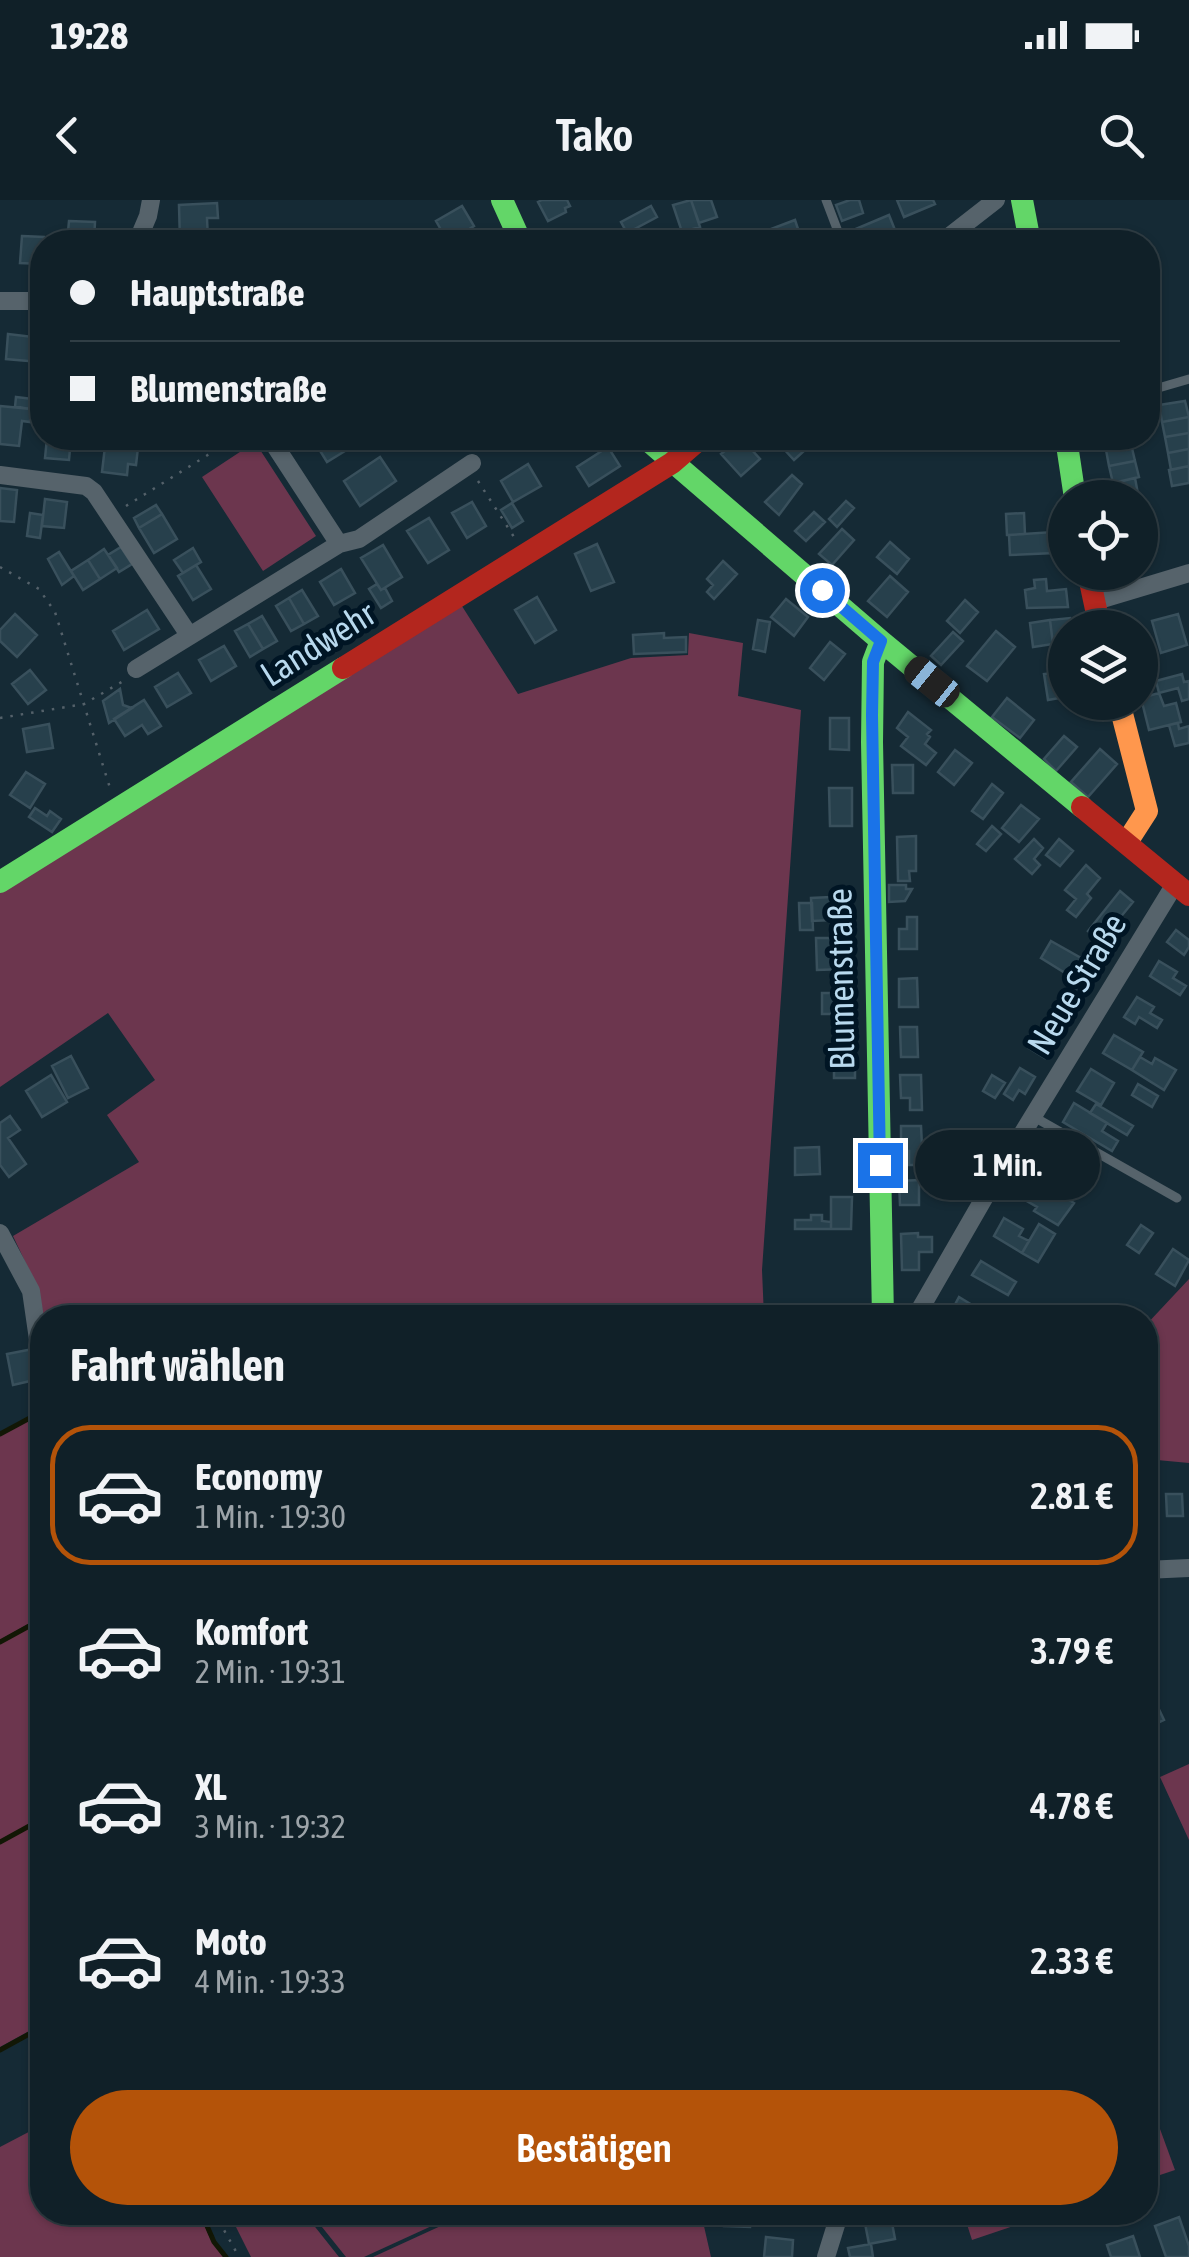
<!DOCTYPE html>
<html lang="de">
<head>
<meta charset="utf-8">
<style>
  :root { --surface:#102028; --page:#192830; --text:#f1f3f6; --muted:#9ca3a8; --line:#303e45; --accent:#b45309 }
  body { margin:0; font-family:"Asap Condensed",sans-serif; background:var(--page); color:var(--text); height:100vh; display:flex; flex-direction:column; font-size:38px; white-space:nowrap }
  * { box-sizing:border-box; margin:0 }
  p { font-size:32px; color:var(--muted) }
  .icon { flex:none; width:55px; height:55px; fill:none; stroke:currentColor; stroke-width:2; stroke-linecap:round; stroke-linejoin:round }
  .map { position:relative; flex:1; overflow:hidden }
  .details { position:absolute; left:30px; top:1105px; width:1128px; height:920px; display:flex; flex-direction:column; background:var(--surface); border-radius:40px; box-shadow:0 2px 8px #0004,0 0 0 2px var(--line) }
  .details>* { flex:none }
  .banner { position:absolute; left:30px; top:30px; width:1130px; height:220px; border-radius:40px; box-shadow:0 2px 8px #0004,0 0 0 2px var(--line); display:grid; align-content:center; height:220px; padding:0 40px; background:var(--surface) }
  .tools { position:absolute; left:1048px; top:280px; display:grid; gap:20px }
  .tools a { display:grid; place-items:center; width:110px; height:110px; border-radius:50%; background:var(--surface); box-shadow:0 2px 8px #0004,0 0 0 2px var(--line); font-size:50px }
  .end { position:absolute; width:45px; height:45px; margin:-22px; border:12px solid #1a73e8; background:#fff; box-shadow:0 0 0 5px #fff }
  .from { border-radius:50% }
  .bubble { position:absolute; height:70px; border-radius:35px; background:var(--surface); box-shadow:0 2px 8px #0004,0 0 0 2px var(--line); font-size:32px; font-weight:600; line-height:70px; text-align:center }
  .car { position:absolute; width:30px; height:60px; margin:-30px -15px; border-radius:12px; box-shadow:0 0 8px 2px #0007; background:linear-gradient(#222 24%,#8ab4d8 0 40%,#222 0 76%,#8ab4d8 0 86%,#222 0) }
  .banner b { display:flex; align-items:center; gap:35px; height:95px; font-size:38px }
  .banner b+b { border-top:2px solid var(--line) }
  .banner i { width:25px; height:25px; background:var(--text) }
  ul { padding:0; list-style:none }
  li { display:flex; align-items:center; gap:30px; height:140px; margin:0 20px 15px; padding:0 20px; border:5px solid transparent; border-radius:40px }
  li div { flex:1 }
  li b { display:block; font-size:38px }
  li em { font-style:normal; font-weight:600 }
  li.selected { border-color:var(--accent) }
  li>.icon { width:90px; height:90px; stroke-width:1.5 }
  h2 { padding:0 40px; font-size:45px; line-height:120px }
  .primary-button { display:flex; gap:20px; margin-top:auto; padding:20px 40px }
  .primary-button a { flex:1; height:115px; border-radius:60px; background:var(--accent); color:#fff; font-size:40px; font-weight:600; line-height:115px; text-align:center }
  .status { display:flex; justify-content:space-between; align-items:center; height:70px; padding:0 50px; background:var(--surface); direction:ltr }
  .status svg { height:28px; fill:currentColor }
  header { display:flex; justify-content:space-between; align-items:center; height:130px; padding:0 40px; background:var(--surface); font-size:45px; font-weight:600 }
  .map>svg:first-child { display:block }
  .green { fill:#6c364e }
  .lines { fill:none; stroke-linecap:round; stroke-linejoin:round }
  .stream { stroke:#121705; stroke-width:5 }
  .building { fill:#27404c; stroke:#39505c; stroke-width:2.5 }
  .path { stroke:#54616a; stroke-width:2.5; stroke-dasharray:2.5 8; stroke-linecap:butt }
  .lane { stroke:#56636b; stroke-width:9 }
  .street { stroke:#56636b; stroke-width:18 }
  .fast { stroke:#63d668; stroke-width:22 }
  .slow { stroke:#ff974d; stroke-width:22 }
  .jam { stroke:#b3261e; stroke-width:22 }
  .route { stroke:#1a73e8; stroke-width:12 }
  .labels { text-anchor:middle; stroke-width:10; stroke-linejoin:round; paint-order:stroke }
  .street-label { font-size:35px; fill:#b8d9ee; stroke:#001524 }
</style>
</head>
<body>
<div class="status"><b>19:28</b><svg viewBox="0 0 49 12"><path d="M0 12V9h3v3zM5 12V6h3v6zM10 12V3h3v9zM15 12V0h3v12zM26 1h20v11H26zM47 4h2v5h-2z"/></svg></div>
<header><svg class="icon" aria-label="back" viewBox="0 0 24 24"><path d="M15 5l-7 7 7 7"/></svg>Tako<svg class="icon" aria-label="search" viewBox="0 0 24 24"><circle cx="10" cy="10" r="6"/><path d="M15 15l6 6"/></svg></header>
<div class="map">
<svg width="1189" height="2057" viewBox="0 0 1189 2057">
  <rect width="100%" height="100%" fill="#152a35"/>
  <path class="green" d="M255 242 316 336 263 371 202 277Z
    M460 403 518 494 631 458 688 455 689 433 743 443 738 496 801 510 762 1070 764 1117 42 1118 38 1089 13 1036 139 962 107 915 155 880 108 813 0 887V688Z
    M1189 1079V1263L1157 1260 1145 1263V1126Z
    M39 1215 42 1235V1416L0 1440V1236Z
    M42 1420V1617L0 1640V1443Z
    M1189 1564V1640L1160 1577Z
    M42 1621V1824L0 1847V1644Z
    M1145 1888 1175 1970 1145 1980Z
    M42 1925V2012L199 2013 210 2038 225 2057H0V1947Z
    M963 2012H1052V2013L972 2040Z
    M229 2013H321L308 2018 339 2057H251Z
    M328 2013V2012L460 2013 364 2057H346L314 2017Z
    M469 2013H701L711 2057H373Z"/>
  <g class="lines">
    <path class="stream" d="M0 1234 41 1212 42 1221
      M0 1442 42 1419
      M0 1642 42 1619
      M0 1850 42 1827
      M201 2012 214 2042 226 2057"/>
  </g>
  <path class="building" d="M542 0H567L570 6 565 8 566 12 548 21 538 2Z
    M691 0 700 27 682 32 673 5Z
    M691 0H711L717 17 699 23Z
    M850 0H859L863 13 842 21 836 5Z
    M897 0H933L935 4 904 17Z
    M217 3 218 18H207L208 41 180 42 179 5Z
    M462 6 474 26 448 42 436 21Z
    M651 6 657 17 627 33 621 22Z
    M889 15 897 35 880 42H855L851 31Z
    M795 20 799 32 790 35 793 42H775L771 29Z
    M69 21 95 22 94 42H67Z
    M22 36 44 37 42 64 20 63Z
    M8 134 42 138 39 162 6 159Z
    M16 197 42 200 41 210 15 207Z
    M1185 201 1189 217 1162 222 1159 205Z
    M0 206 31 209 30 222 22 221 19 246 0 244Z
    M1189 217V233L1165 237 1162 222Z
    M1189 233V249L1168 253 1165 237Z
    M47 238H71L69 260 45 258Z
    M106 238 139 239 136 265 128 264 127 275 102 272Z
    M319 238H354L358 243 327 262 314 241Z
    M741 238 760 259 741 276 721 254Z
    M791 238 805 250 794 260 781 246Z
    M1103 238H1130L1131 244 1106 250Z
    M1131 244 1135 261 1109 266 1106 250Z
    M608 247 620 266 589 286 577 267Z
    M1189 249V266L1171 270 1168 253Z
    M380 257 396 281 360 306 344 281Z
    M1135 261 1139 277 1113 283 1109 266Z
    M528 264 541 286 513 302 501 281Z
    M1189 266V283L1172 286 1169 270Z
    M792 275 802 284 779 315 765 302Z
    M1135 278 1138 294 1113 298 1110 284Z
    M0 288 17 290 14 322 0 321Z
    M45 299 67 302 64 328 42 326Z
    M846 301 854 308 837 327 829 319Z
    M472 302 486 326 467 338 452 313Z
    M512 303 523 321 512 328 501 310Z
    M156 305 162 314 139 328 134 318Z
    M814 312 825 322 806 341 795 331Z
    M30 313 43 315 40 338 27 336Z
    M1024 313 1025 334 1007 335 1006 314Z
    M162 314 177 339 154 353 139 328Z
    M429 318 449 350 428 363 407 331Z
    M842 329 854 340 832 365 819 354Z
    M1053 332 1054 353 1010 355 1009 335Z
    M890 342 909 359 897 374 877 357Z
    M597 344 614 382 591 391 575 354Z
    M383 345 402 377 381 390 361 358Z
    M121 347 132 364 119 372 108 355Z
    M193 348 201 362 183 373 174 360Z
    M104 349 117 368 100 379 88 360Z
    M59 352 74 376 62 385 48 359Z
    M88 360 100 379 83 390 71 371Z
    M723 361 737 374 714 399 707 392 713 385 707 379Z
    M196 365 211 389 193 400 178 376Z
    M341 369 355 393 334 405 320 382Z
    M890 376 908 392 887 417 868 401Z
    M1046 379 1047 391 1066 389 1068 407 1027 408 1025 390 1035 388 1034 380Z
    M377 384 381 390 385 388 392 401 381 408 369 389Z
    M302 390 318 416 304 424 289 398Z
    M537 397 556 430 535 443 515 410Z
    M289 398 304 424 291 431 276 406Z
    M786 399 808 417 794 436 771 417Z
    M965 400 978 412 960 433 947 421Z
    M147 410 159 429 124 450 113 431Z
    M15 414 37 435 17 457 0 441V430Z
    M1178 414 1187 445 1161 453 1152 421Z
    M262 416 277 441 263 449 248 424Z
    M1070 418 1071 428H1065V443L1053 444 1050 420Z
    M758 420 770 422 765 452 753 449Z
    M1050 420 1053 444 1033 447 1030 423Z
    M248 424 263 449 250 457 235 431Z
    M996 431 1015 447 987 481 967 466Z
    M953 432 963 441 941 465 931 456Z
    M664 433V438L686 437V452L634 454 633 435Z
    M830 442 845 454 824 480 810 468Z
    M224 446 236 466 211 481 199 460Z
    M30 470 46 490 28 504 12 484Z
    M1062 472 1065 497 1048 500 1044 474Z
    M178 473 191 493 167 507 155 487Z
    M1182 474 1184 482 1189 481V499L1182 501 1178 488 1159 493 1156 481Z
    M120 489 123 505 132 508 109 523 103 501Z
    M1159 493 1164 506 1176 503 1181 522 1149 530 1141 498Z
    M1007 498 1034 520 1020 538 992 517Z
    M144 500 161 526 148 534 142 525 125 536 114 519Z
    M908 512 931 530 927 534 930 537 925 544 936 553 926 565 901 546 908 537 897 528Z
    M830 518H849V550L830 549Z
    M1178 523 1179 529 1189 526V543L1175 546 1169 525Z
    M49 524 53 548 27 552 23 529Z
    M1064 536 1077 547 1056 571 1044 559Z
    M1100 549 1117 564 1088 597 1071 582Z
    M955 550 972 563 954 585 938 572Z
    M892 565H913V593H893Z
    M26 572 45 584 30 608 10 595Z
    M992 584 1003 593 983 619 972 611Z
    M829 588H852V626H830Z
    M1021 605 1039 619 1019 642 1002 628Z
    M35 608 47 616 50 611 61 619 52 632 29 617Z
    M992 626 1001 634 986 651 977 644Z
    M916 636V671H909L910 681H898L897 637Z
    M1034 639 1043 648 1034 659 1040 665 1032 674 1015 659Z
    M1059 639 1073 651 1060 666 1046 655Z
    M1086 665 1100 678 1087 694 1091 698 1076 717 1067 710 1076 699 1065 690Z
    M889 685H906V689H912L905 701 889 702Z
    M1120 691 1133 702 1100 742 1088 731Z
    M852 696 853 719 812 721 811 698Z
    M799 703H812L813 730H800Z
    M907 717H917V749H899V729H907Z
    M1176 730 1189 740V747L1184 755 1167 742Z
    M816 738H838L839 753H845L846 769 817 770Z
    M1051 741 1081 758 1070 776 1041 758Z
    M1159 761 1177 772 1173 778 1186 786 1180 795 1150 776Z
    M1076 775 1090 784 1079 802 1073 799 1067 810 1058 805Z
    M917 778 918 807H899V779Z
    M822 793H848V814H822Z
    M1137 797 1154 807 1150 813 1162 820 1157 828 1139 817 1135 824 1124 817Z
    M1047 818 1063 828 1045 858 1029 848Z
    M900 827H917L918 857H901Z
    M1114 835 1143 852 1132 870 1103 853Z
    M855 852V878H834V853Z
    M71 856 88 888 68 898 52 866Z
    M1140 857 1152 864 1155 858 1176 870 1164 890 1132 870Z
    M1020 868 1035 877 1025 894 1019 890 1013 900 1004 894Z
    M1091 869 1114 883 1101 905 1077 891Z
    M51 875 67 902 42 917 26 891Z
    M900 875H921L922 910H910V898H901Z
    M992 875 1005 883 995 898 983 891Z
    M1138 884 1158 896 1152 907 1132 895Z
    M1074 903 1107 923 1102 931 1118 941 1112 951 1063 922Z
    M1096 904 1133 926 1127 935 1090 913Z
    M10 916 20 930 8 938 26 964 9 977 0 965V923Z
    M901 926H921L923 965H909V951H901Z
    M965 931H1000L1001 947 966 948Z
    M819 947 820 974 795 975V948Z
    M1044 951 1065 963 1061 970 1071 976 1066 984 1035 966Z
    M919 980V1005H900L899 981Z
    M1026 982 1054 998 1058 993 1074 1003 1058 1025 1034 1011 1037 1007 1018 996Z
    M831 997H852L851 1029H831Z
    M811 1015H822V1021L831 1022V1029H795V1020H811Z
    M1004 1018 1023 1029 1019 1036 1029 1041 1022 1053 994 1036Z
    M1039 1024 1055 1034 1038 1062 1022 1053Z
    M1141 1025 1153 1033 1139 1053 1127 1045Z
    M918 1033V1037H932V1052H919V1070H902L901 1034Z
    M1173 1049 1189 1060 1175 1086 1156 1074Z
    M981 1061 1016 1082 1008 1095 972 1075Z
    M959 1097 982 1111 978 1118H960L951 1112Z
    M33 1149 39 1179 13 1185 7 1154Z
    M1166 1294H1182L1183 1316H1167Z
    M1145 1480 1164 1520 1151 1526 1145 1514Z
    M725 2012H765V2016H750V2027L724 2026Z
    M890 2012 895 2039 869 2044 863 2013Z
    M1179 2017 1189 2046V2057H1166L1155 2026Z
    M1133 2036 1140 2057H1111L1107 2045Z
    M766 2037 793 2040 792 2057H764Z
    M871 2044 873 2057H850L848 2048Z"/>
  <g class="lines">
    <path class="path" d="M478 281 514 337
      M126 306 235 238
      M0 367 39 389 55 412 110 588
      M0 518 84 504 125 480
      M214 2012 239 2057"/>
    <path class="lane" d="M826 0 842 42
      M1148 191 1189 179
      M1034 917 1177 998"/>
    <path class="street" d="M137 42 148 16 151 0
      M942 42 996 0
      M0 101H42
      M270 238 339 344
      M0 275 86 286 94 292 189 435
      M1093 402 1189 373
      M136 469 339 344 359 339 472 263
      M0 1033 31 1091 42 1167
      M915 1118 1002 967 1175 684
      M1145 1370 1189 1368
      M826 2057 840 2012"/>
    <path class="fast" d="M502 0 521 42
      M1022 0 1030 42
      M645 238 881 441 1082 607
      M1066 238 1075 298
      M881 441 873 462 872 542 883 1118
      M0 682 343 468"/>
    <path class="slow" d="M1119 502 1147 611 1127 642"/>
    <path class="jam" d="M1088 372 1100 428
      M343 468 672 263 701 238
      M1082 607 1189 695"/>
  </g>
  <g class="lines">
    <path class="route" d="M822 390 881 441 873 462 872 515 880 965"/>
  </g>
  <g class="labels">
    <g class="street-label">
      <text transform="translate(318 444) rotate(-32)" y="12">Landwehr</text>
      <text transform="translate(841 779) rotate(-91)" y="12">Blumenstraße</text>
      <text transform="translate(1077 784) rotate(-59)" y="12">Neue Straße</text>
    </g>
  </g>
</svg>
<div class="tools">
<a><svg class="icon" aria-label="locate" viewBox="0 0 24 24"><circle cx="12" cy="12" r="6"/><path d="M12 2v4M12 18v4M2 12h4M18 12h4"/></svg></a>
<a><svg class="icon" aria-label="layers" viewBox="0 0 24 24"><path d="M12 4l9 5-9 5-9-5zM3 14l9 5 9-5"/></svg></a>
</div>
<i class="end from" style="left:822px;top:390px"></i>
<i class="end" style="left:880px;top:965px"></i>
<div class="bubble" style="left:915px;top:930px;width:185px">1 Min.</div>
<i class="car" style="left:932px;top:482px;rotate:309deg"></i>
<div class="banner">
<b><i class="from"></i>Hauptstraße</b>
<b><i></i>Blumenstraße</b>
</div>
<section class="details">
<h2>Fahrt wählen</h2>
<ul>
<li class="selected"><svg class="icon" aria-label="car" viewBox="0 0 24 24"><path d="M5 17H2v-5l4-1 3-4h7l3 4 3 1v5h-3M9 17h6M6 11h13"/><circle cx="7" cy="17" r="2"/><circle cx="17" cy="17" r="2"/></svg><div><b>Economy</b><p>1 Min. · 19:30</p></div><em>2.81 €</em></li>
<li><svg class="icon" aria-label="car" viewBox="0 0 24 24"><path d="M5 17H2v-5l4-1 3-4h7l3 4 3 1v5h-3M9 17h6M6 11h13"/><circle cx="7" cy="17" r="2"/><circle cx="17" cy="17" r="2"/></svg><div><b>Komfort</b><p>2 Min. · 19:31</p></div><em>3.79 €</em></li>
<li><svg class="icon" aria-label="car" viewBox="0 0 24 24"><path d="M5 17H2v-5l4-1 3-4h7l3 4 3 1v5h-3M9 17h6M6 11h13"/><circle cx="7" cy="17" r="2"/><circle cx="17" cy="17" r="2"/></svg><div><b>XL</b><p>3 Min. · 19:32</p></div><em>4.78 €</em></li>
<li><svg class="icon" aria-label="car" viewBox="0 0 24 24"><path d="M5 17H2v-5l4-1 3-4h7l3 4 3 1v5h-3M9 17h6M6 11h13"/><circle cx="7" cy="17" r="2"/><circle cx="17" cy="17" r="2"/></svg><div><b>Moto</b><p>4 Min. · 19:33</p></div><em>2.33 €</em></li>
</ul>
<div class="primary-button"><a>Bestätigen</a></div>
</section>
</div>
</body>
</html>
